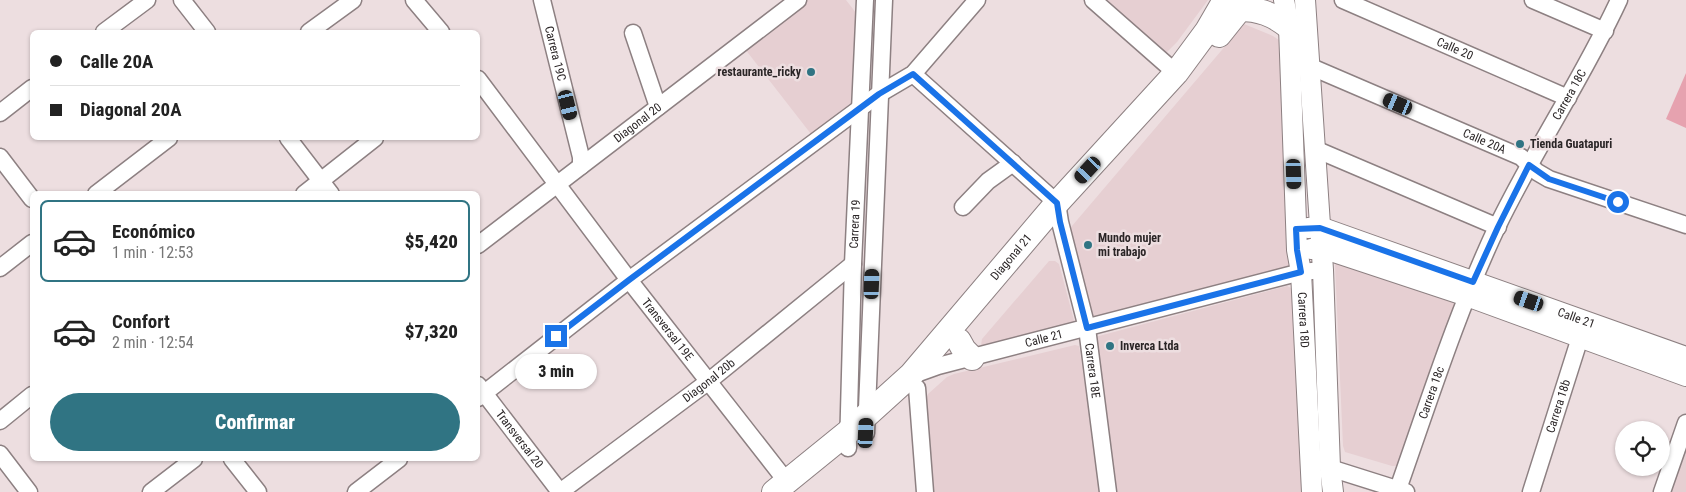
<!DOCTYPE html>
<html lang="es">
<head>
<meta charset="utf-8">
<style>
  :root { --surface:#fff; --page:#f6f6f6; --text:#222; --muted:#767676; --line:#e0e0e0; --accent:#307483 }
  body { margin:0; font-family:"Roboto Condensed",sans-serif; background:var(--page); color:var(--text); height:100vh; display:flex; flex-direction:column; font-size:19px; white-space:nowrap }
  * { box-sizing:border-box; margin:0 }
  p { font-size:16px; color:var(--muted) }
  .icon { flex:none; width:28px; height:28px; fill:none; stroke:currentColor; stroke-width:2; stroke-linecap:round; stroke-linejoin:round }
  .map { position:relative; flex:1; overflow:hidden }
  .drawer { position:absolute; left:30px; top:191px; width:450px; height:270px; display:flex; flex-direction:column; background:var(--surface); border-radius:8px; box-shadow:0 1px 4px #0004 }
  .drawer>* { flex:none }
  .banner { position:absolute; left:30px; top:30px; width:450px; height:110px; border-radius:8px; box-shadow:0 1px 4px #0004; display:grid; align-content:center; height:110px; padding:0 20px; background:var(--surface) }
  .fabs { position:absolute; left:1615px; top:421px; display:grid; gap:10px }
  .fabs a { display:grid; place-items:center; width:55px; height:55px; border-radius:50%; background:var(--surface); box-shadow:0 1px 4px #0004; font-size:25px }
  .end { position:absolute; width:22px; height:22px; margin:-11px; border:6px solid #1a73e8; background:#fff; box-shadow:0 0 0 2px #fff }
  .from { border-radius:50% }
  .bubble { position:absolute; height:35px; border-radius:18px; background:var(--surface); box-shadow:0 1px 4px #0004; font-size:16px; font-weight:800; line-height:35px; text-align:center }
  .car { position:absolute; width:15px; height:30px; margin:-15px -8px; border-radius:6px; box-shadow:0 0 4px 1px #0007; background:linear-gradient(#222 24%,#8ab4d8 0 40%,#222 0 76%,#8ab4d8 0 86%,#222 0) }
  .banner b { display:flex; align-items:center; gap:18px; height:48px; font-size:19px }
  .banner b+b { border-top:1px solid var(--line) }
  .banner i { width:12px; height:12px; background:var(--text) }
  ul { padding:9px 0 0; list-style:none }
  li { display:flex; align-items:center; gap:15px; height:82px; margin:0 10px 8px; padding:0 10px; border:2px solid transparent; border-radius:8px }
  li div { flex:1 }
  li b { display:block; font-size:19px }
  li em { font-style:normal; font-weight:800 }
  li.active { border-color:var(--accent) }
  li>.icon { width:45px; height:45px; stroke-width:1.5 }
  .button { display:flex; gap:10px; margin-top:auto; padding:10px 20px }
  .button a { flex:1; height:58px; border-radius:30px; background:var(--accent); color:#fff; font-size:20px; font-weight:800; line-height:58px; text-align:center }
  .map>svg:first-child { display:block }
  .built { fill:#e6cfd2 }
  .grass { fill:#e6a2af }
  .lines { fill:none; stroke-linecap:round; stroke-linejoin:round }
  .minor-casing { stroke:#8d8082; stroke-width:19 }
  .major-casing { stroke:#8d8082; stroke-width:22 }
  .highway-casing { stroke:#8d8082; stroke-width:26 }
  .minor { stroke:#fff; stroke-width:16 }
  .major { stroke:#fff; stroke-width:20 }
  .highway { stroke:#fff; stroke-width:24 }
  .route { stroke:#1a73e8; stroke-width:6 }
  .poi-dot { fill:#307483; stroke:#eddee0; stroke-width:2 }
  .labels { text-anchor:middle; stroke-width:5; stroke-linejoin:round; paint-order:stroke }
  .street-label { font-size:12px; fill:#2a2526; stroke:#eddee0 }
  .poi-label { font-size:12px; font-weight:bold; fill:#2a2526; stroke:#eddee0; text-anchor:start }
</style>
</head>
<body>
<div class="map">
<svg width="1686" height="492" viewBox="0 0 1686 492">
  <rect width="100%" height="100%" fill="#eddee0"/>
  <path class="built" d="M808 0H846L860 18 856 99 811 134 745 49Z
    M1107 0H1208L1177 42 1166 53Z
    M1244 24 1273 36 1282 42 1295 263 1290 268 1094 321 1066 233Z
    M1339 260 1451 301 1455 304 1457 309 1400 466H1392L1345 452 1343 446 1335 265Z
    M1049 261H1055L1059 264 1076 328 987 351 981 345 982 339Z
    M1287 286 1291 288 1298 384 1303 492H1116L1095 337Z
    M1075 345 1079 346 1101 492H931L925 402 928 394 947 377 954 374Z
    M1686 442V492H1668Z"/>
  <path class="grass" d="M1686 73V128L1666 119Z"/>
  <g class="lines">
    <g class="minor-casing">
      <g id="minor">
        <path d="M182 0 207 32"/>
        <path d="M414 0 441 32"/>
        <path id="s1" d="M542 0 581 157V166"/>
        <path d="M1093 0 1176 73"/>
        <path id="s2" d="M1343 0 1568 98"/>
        <path d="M1533 0 1605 31"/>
        <path d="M104 32 147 0"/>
        <path d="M309 32 353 0"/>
        <path d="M633 33 658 107"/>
        <path id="s3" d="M1309 66 1521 157 1537 172 1549 179 1686 225"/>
        <path id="s4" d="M913 74 1057 203 1060 222 1087 328 1108 492"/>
        <path id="s5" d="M478 79 629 280 787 482"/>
        <path d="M0 113 32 88"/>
        <path d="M288 138 331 194"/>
        <path d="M1315 149 1498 227"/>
        <path d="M0 157 32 199"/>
        <path d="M96 194 169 138"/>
        <path d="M304 194 375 138"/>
        <path d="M963 207 988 181 1013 163"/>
        <path id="s6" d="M478 245 798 0"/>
        <path d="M0 268 32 243"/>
        <path id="s7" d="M913 375 938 366 1301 272 1323 270"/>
        <path id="s8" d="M478 385 560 492"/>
        <path d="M917 388 925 492"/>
        <path d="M478 398 629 280 879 94 913 74 977 0"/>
        <path d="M0 421 32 395"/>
        <path d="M866 433 884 0"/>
        <path id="s9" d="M848 448 853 264 865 0"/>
        <path d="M0 454 29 492"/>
        <path d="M232 459 258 492"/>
        <path d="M1330 468 1406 492"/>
        <path id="s10" d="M1398 489C1429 401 1457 312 1497 227 1534 150 1583 78 1619 0"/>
        <path d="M151 492 194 459"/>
        <path d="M356 492 399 459"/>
        <path id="s11" d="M560 492 709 381 853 264"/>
        <path id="s12" d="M1531 492 1584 325"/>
        <path d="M1662 492 1686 423"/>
      </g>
    </g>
    <g class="major-casing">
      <g id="major">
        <path id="s13" d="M1284 0 1289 27 1297 250 1301 272 1312 492"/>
        <path d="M1305 0 1323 270 1330 468 1333 492"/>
        <path id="s14" d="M1308 228 1320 227 1686 357"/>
        <path d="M1311 249 1322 248 1467 296 1686 376"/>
      </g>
    </g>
    <g class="highway-casing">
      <g id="highway">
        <path d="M1239 9C1259 9 1273 14 1289 27"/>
        <path d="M1219 35 1247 0"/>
        <path d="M959 341 964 350 972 358"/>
        <path id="s15" d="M774 492 848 432 911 375 1057 203 1176 73 1207 31 1225 0"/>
      </g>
    </g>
    <use href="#minor" class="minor"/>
    <use href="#major" class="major"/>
    <use href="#highway" class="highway"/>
  </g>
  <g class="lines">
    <path class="route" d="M556 336 629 280 879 94 913 74 1057 203 1060 222 1087 328 1301 272 1297 250 1296 229 1320 228 1473 282 1498 227 1529 165 1549 179 1618 202"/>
  </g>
  <g class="poi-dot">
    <circle cx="811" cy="72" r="5"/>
    <circle cx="1520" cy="144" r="5"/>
    <circle cx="1088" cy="245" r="5"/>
    <circle cx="1110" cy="346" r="5"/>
  </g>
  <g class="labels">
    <g class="street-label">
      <text dy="4" stroke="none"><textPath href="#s2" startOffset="122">Calle 20</textPath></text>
      <text dy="4" stroke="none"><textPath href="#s1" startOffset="55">Carrera 19C</textPath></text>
      <text dy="4" stroke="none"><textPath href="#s10" startOffset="431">Carrera 18C</textPath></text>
      <text dy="4" stroke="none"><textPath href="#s6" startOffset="201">Diagonal 20</textPath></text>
      <text dy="4" stroke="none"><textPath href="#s3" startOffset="191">Calle 20A</textPath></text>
      <text dy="4" stroke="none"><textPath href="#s9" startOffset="224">Carrera 19</textPath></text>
      <text dy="4" stroke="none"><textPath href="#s15" startOffset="335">Diagonal 21</textPath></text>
      <text dy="4" stroke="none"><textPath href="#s14" startOffset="284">Calle 21</textPath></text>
      <text dy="4" stroke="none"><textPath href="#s13" startOffset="321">Carrera 18D</textPath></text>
      <text dy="4" stroke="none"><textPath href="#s5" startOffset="314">Transversal 19E</textPath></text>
      <text dy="4" stroke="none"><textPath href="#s7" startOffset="136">Calle 21</textPath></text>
      <text dy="4" stroke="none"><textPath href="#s4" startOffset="365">Carrera 18E</textPath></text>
      <text dy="4" stroke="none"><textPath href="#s11" startOffset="186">Diagonal 20b</textPath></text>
      <text dy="4" stroke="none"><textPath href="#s10" startOffset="102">Carrera 18c</textPath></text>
      <text dy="4" stroke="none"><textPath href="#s12" startOffset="90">Carrera 18b</textPath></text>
      <text dy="4" stroke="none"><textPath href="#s8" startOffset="68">Transversal 20</textPath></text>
    </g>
    <g class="poi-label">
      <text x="801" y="76" text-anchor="end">restaurante_ricky</text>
      <text x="1530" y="148">Tienda Guatapuri</text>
      <text x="1098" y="242">Mundo mujer<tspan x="1098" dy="14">mi trabajo</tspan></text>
      <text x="1120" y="350">Inverca Ltda</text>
    </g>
  </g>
</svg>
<div class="fabs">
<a><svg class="icon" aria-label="locate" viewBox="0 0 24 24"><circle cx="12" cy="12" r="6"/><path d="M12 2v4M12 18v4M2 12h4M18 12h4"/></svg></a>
</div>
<i class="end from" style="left:1618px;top:202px"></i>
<i class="end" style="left:556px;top:336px"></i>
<div class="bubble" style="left:515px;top:354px;width:82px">3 min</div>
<i class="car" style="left:1398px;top:104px;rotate:293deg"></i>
<i class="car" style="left:568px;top:105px;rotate:166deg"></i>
<i class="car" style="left:1088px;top:170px;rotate:223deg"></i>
<i class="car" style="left:1294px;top:174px;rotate:178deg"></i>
<i class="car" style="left:872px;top:284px;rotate:2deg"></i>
<i class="car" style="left:1529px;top:301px;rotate:289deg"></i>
<i class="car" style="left:866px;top:433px;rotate:3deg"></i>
<div class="banner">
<b><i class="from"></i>Calle 20A</b>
<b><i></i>Diagonal 20A</b>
</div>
<section class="drawer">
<ul>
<li class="active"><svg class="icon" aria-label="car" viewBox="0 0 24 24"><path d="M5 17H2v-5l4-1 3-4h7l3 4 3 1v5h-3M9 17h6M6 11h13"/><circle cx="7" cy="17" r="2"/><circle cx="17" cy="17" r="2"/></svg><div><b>Económico</b><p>1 min · 12:53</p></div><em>$5,420</em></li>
<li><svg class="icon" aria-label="car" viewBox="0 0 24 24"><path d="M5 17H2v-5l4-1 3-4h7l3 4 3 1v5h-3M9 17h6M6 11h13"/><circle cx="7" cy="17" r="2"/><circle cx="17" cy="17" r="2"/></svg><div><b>Confort</b><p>2 min · 12:54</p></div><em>$7,320</em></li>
</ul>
<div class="button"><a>Confirmar</a></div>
</section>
</div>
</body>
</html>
